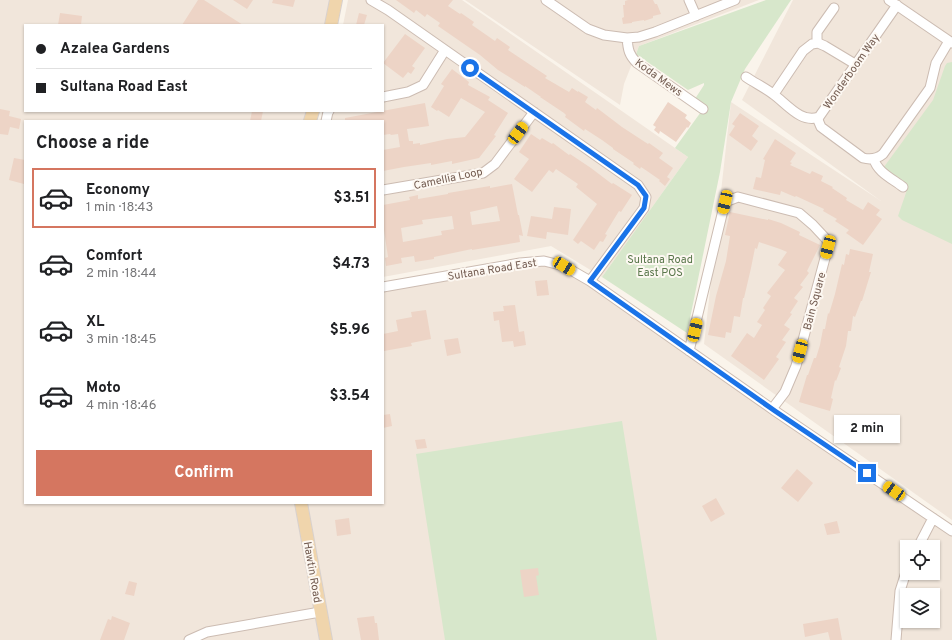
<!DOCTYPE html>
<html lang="en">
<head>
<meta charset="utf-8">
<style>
  :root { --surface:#fff; --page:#f2f2f2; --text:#202124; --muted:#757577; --line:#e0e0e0; --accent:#d57660 }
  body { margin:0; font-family:Overpass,sans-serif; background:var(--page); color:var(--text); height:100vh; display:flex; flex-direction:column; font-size:15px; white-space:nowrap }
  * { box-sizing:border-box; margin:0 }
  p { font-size:13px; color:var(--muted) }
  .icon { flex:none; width:22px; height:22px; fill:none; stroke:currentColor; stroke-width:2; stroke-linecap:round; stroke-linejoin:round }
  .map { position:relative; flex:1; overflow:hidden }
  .drawer { position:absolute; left:24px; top:120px; width:360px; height:384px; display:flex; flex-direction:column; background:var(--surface); border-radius:0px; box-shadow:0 1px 3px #0004 }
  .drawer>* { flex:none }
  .guide { position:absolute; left:24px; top:24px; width:360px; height:88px; border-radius:0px; box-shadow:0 1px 3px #0004; display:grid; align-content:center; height:88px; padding:0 12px; background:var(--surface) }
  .buttons { position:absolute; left:900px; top:540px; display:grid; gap:8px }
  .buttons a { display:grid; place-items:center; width:40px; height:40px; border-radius:0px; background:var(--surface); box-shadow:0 1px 3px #0004; font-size:20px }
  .end { position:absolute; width:18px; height:18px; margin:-9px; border:5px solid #1a73e8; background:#fff; box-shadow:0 0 0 2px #fff }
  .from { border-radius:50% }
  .bubble { position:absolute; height:28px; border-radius:0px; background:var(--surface); box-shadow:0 1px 3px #0004; font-size:13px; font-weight:700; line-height:28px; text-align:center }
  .car { position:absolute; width:12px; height:24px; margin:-12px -6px; border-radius:5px; box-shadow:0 0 3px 1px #0007; background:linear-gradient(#f5c518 24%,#345 0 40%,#f5c518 0 76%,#345 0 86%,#f5c518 0) }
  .guide b { display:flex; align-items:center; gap:14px; height:38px; font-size:15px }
  .guide b+b { border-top:1px solid var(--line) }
  .guide i { width:10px; height:10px; background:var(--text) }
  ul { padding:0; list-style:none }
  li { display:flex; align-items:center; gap:12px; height:60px; margin:0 8px 6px; padding:0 4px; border:2px solid transparent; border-radius:0px }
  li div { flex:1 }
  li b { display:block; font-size:15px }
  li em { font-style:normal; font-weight:700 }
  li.current { border-color:var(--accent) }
  li>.icon { width:36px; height:36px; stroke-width:1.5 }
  h2 { padding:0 12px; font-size:18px; line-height:48px }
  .cta { display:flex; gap:8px; margin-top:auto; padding:8px 12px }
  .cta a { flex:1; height:46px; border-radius:0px; background:var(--accent); color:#fff; font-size:16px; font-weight:700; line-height:46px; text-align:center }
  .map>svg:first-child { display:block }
  .residential { fill:#f1e6db; fill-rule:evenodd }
  .green { fill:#d7e7cb }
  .building { fill:#edd4c6; fill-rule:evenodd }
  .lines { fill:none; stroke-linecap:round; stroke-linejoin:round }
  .minor-casing { stroke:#ccbcb2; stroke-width:11 }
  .major-casing { stroke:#d8d1ce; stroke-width:14 }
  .minor { stroke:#fff; stroke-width:9 }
  .major { stroke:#f0d5ac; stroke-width:12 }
  .route { stroke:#1a73e8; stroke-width:5 }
  .labels { text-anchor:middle; stroke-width:4; stroke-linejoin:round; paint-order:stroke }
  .street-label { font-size:11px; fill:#735c51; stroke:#fdf8f2 }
  .park-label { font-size:11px; fill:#59774b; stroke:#fdf8f2 }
</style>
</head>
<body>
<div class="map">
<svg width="952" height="640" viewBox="0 0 952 640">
  <rect width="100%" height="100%" fill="#faf4eb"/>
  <path class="residential" d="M0 0H337L332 25H25V111H316L314 121H25V503H383V287L520 263 564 266 952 531V640H0ZM907 547H933V573H907ZM907 595H933V621H907Z
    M348 0H462L688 157 602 277 551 246 383 277V121H323L325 111H383V25H343Z
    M465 0H759L639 46 624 84 620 105Z
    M793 0H952V520L704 344 731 102 881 201 742 100Z"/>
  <path class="green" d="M766 0H791L745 69 731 102 720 172 687 333 602 277 688 157 675 148 703 109 693 102 704 85V83L688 90 636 54 639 46Z
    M952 62V244L902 220 898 216 908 187H903L881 171 933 100 945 66 947 63Z
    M622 421 657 640H445L416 454Z"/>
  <path class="building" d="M198 0H204L243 25H182Z
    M233 0H253L247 9Z
    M273 0H295L293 7 272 3Z
    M396 0H453L448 6 460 14 461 13 474 22 472 25 495 41 497 38 510 47 508 50 547 76 545 78 569 92 572 88 578 92V91L588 97 585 102 596 110 597 108 622 127 648 144 649 143 663 153 659 158 673 168 667 177 670 179 665 186 659 181 660 180 647 171 641 167 640 169 633 164 634 163 613 149V148L602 140 585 129 584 131 565 117 566 115 564 113 540 97H541L525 86V87L498 70 480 55 438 26 440 23 427 14 425 17 416 10 414 13Z
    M628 0H653L655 4H657L661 14 653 16V18L644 21V20L632 22V23L623 24 622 18 624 17 623 5H625V1Z
    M60 13 82 16 81 25H58Z
    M359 13 367 15 364 25H356Z
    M405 34 425 48 412 66 415 68 411 74 408 72 403 78 383 63Z
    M452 69 469 82 468 85 490 97 488 100 508 113 494 135 496 136 479 158 452 164V161L431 165V163L404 167 383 171V150L400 147 398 134 391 135 390 134 383 135V121H345V118L425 103 429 126 407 129 409 141H413V144L420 143V145L447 139 465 137 485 112 461 98 449 117 438 110 437 111 431 107 444 86 441 84Z
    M668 102 687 115 685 118 691 123 688 128 687 127 676 142 660 131 659 134 654 130 656 127 653 125Z
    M0 109 10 111 9 116 21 119 19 129 10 127 8 135 0 134Z
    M252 111H263L261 121H250Z
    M740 113 759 126 752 136 758 141 751 151 729 135 735 126 732 124Z
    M531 134 540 140 542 138 552 144 553 143 569 155 570 154 591 168 612 184 613 183 632 195 621 212 619 211 605 234 607 235 603 242 600 241 594 250 581 241 578 244 573 240 597 204 576 187 578 184 556 169 553 173 549 170 532 192 514 179 529 159 519 152Z
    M775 139 796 153 790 162 792 163 790 165 810 174 812 171 823 176 821 181 833 187 832 188 847 198 846 200 863 210 868 202 880 210 876 215 882 219 863 245 846 233 849 230 835 221 837 219 823 211 824 209 796 196 795 197 781 191 780 195 753 189 756 177 761 178 765 160 763 159Z
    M14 158 25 160V179L24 184 9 180Z
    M512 184 518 215H519L523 236 519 235 520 242 472 250V249L434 257V259L415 262 414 256 401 258 402 263 386 266 385 258 388 257 384 230H383V205L410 200 409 197 418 195V199L448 194V193L490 186V188ZM497 206 500 221 472 225 470 212ZM452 216 454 229 441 231 442 235 403 242 401 228 423 224 422 220Z
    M554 207 571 209 568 235 547 232 546 239 527 236 531 216 552 219Z
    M730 212 768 220V219L781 223 800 232 799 235 820 245 807 271 809 273 800 285 803 287 794 298 798 301 790 313 792 314 784 325 790 329 782 340 786 342 776 357 779 359 764 380 731 356 747 333 754 338 762 325 757 322 765 310 763 308 771 296 767 293 785 270 778 265 787 252 780 249 759 242 757 249 755 248 751 268 744 298H743L740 317 734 316 731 333 726 332 725 338 708 335 716 296 726 261 730 236 725 235Z
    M850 249 873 254 869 272H871L862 301H861L855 317 853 316 851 331H848L846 346 839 367 841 368 836 381 835 380 831 398 833 399 830 411 799 402 807 375H808L814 358H816L820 345 823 329H825L828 313 829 314 835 294 842 264 844 265 846 254 849 255Z
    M547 280 549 295 537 296 535 281Z
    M515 305 519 332 524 331 526 345 514 347 513 341 502 342 499 320 494 321 493 312 504 311 503 306Z
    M426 310 431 339 411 343 412 346 384 351 383 334 398 331 396 320 412 317 411 312Z
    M458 338 461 353 447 356 444 340Z
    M390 414 392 426 383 428V415Z
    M425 439 427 448 417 449 415 440Z
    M797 469 813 483 798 502 781 488Z
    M716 498 725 514 711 522 702 506Z
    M349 518 351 534 337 536 335 520Z
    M837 521 840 533 827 535 824 524Z
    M538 568 539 575 536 576 539 595 524 597 520 570Z
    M129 581 137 583 134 596 125 594Z
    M112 616 130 623 124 640H100L108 619 111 620Z
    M374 616 375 623H377L379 640H361L357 618Z
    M838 618 842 640H830L828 632 805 637 803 624Z"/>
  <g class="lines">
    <g class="minor-casing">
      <path id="minor" d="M371 0 388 10 638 185 646 197 644 208 590 281
        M546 0 588 29 604 35 627 38 639 37 655 32 735 0
        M689 0 696 16
        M889 0 952 43
        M897 5 819 117 818 120 821 127 863 158C871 160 877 159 883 154L930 88 936 63 949 41
        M627 38C628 50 629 55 637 63L703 109
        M818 43 817 39V32L834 8
        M746 77C755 83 765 88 773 94 786 103 801 124 819 117
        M774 94 803 51 812 44 818 43 825 46 855 64
        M383 97 408 92 423 85 445 50
        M326 121 328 112 329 111
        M874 159C877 172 893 179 903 187
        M383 190 483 173 495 164 534 112
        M383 287 520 263 544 261 564 266 590 281 775 411 952 531
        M689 351 725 202 738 197 799 213 813 225 827 240 828 247 796 366 785 392 772 409
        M918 547 933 518
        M189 640 207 632 320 612
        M896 640 900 591 907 569"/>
    </g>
    <g class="major-casing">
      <path id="major" d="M331 25 336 0
        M310 121 313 111
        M301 503 326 640"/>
    </g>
    <use href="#minor" class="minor"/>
    <use href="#major" class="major"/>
  </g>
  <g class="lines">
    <path class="route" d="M470 68 638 185 646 196 644 208 590 281 775 411 867 473"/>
  </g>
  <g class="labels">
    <g class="street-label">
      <text transform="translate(851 71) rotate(-55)" y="4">Wonderboom Way</text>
      <text transform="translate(659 77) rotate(36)" y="4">Koda Mews</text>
      <text transform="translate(448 178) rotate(-12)" y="4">Camellia Loop</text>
      <text transform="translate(492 269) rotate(-9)" y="4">Sultana Road East</text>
      <text transform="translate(814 301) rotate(-75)" y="4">Bain Square</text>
      <text transform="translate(313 572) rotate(80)" y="4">Hawtin Road</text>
    </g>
    <g class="park-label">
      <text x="660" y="263">Sultana Road<tspan x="660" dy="13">East POS</tspan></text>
    </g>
  </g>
</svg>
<div class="buttons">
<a><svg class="icon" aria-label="locate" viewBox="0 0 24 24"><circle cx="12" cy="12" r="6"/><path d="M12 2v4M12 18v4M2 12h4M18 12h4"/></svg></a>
<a><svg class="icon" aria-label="layers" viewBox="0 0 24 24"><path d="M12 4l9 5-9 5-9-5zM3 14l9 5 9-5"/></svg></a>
</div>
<i class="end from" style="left:470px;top:68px"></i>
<i class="end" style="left:867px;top:473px"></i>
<div class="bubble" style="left:834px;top:415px;width:66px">2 min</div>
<i class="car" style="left:518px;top:133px;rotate:37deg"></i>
<i class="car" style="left:725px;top:202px;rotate:193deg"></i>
<i class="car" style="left:828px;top:247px;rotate:195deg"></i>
<i class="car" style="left:564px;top:266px;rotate:121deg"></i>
<i class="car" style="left:695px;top:330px;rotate:13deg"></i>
<i class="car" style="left:800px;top:351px;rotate:195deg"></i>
<i class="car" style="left:894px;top:491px;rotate:304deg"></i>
<div class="guide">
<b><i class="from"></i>Azalea Gardens</b>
<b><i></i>Sultana Road East</b>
</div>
<section class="drawer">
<h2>Choose a ride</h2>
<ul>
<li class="current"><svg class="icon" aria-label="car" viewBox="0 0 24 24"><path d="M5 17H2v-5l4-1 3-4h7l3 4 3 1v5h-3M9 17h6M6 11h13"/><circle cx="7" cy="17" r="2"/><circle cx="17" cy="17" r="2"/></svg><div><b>Economy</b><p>1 min · 18:43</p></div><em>$3.51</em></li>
<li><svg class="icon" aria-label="car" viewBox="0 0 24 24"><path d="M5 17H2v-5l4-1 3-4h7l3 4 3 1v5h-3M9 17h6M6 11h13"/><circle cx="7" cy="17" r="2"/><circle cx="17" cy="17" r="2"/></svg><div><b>Comfort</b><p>2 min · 18:44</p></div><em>$4.73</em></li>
<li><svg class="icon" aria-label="car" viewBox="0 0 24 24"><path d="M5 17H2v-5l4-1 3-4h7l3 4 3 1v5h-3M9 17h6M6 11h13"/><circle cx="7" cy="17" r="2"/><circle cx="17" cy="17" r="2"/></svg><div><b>XL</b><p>3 min · 18:45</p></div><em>$5.96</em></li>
<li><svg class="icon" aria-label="car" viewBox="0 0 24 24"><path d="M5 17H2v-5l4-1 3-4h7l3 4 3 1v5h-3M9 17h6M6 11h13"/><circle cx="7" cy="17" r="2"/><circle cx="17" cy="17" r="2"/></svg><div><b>Moto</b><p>4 min · 18:46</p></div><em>$3.54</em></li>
</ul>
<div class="cta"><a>Confirm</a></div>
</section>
</div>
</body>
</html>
